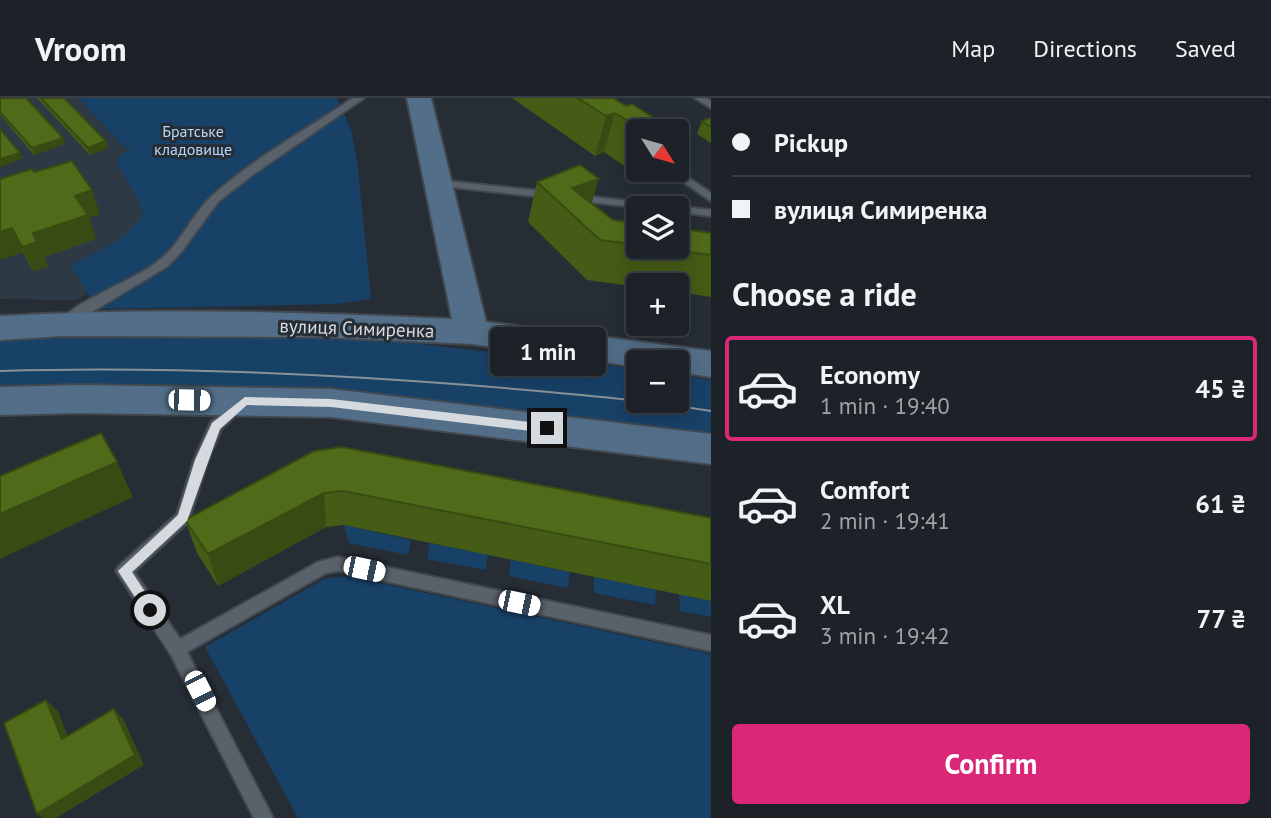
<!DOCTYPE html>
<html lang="en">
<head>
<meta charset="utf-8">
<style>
  :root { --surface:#1c2228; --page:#252a30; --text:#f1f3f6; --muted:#a0a4a8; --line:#3a3f45; --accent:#db2777 }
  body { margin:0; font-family:"PT Sans",sans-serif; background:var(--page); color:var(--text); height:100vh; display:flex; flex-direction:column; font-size:26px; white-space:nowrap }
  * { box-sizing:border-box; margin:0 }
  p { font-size:23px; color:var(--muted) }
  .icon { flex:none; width:38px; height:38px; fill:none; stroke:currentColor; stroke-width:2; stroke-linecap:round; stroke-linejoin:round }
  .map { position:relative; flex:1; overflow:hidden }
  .details { display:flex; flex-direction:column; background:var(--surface); width:560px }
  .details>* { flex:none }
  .guide { display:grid; align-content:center; height:154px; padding:0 21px; background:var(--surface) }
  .needle { width:46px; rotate:127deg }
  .controls { position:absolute; left:626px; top:21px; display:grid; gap:14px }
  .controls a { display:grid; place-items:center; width:63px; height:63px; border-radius:7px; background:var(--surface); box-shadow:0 4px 18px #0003,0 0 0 2px var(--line); font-size:35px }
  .end { position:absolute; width:32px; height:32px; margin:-16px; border:9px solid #d5dadf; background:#111; box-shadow:0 0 0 4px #111 }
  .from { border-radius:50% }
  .bubble { position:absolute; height:49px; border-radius:7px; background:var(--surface); box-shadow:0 4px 18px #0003,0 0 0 2px var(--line); font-size:23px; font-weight:600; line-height:49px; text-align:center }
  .car { position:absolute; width:21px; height:42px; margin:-21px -10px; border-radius:9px; box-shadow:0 0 5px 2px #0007; background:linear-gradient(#fff 24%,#345 0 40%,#fff 0 76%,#345 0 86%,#fff 0) }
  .guide b { display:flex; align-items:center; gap:24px; height:66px; font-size:26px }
  .guide b+b { border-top:2px solid var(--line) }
  .guide i { width:18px; height:18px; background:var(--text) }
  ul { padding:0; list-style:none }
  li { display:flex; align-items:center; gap:21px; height:105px; margin:0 14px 10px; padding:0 7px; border:4px solid transparent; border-radius:7px }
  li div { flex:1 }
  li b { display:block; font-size:26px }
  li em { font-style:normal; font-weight:600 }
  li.active { border-color:var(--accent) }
  li>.icon { width:63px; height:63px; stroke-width:1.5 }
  h2 { padding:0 21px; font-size:32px; line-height:84px }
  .action { display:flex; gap:14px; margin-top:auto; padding:14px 21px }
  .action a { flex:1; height:80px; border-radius:7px; background:var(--accent); color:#fff; font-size:28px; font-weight:600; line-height:80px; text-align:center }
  header { display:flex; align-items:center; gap:42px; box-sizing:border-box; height:98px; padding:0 35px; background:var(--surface); border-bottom:2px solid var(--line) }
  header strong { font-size:33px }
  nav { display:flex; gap:38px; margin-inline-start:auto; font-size:24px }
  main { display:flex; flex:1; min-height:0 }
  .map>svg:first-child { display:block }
  .built { fill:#2d3945 }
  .green { fill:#184168 }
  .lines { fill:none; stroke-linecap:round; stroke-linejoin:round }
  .lane-casing { stroke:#42484f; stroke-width:4 }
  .secondary-casing { stroke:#42484f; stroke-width:4 }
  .lane { fill:#59616a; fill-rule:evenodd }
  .secondary { fill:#536e88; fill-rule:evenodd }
  .tram { stroke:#8b9198; stroke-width:2 }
  .wall { fill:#445c16 }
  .shaded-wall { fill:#374b12 }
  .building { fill:#4f6b1a; stroke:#374b12; stroke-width:2 }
  .route { fill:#d5dadf }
  .labels { text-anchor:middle; stroke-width:6; stroke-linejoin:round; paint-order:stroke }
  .far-park-label { font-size:16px; fill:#b7d6f7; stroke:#262d35 }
  .street-label { font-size:19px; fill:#d5dadf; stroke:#262d35 }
</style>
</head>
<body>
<header>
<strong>Vroom</strong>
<nav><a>Map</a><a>Directions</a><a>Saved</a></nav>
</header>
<main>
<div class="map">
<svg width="711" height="720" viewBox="0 0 711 720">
  <rect width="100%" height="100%" fill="#262d35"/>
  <path class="built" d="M0 0H79L125 50H135L175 107 140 148 79 202 0 201Z"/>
  <path class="green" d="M79 0H337L351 32 357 62 371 201 336 206 97 211 71 167C97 154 126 143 142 118L141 108 117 64 121 57 133 50H125Z
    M0 237 358 239 639 271V303H677V277L711 282V344L0 294Z
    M344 427 411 442 408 457 349 445Z
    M430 445 488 457 485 472 427 461Z
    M511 462 570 474 568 490 509 478Z
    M347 478 711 556V720H298L205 549 324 481Z
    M594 479 656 491 655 507 594 495Z
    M679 496 711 503V519L680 513Z"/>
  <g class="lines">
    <g class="lane-casing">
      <path id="lane" d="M353 0H364L251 78 218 104 182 153 168 168 67 229H59L57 226C77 201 130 185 157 164 181 147 190 118 212 98 254 60 306 32 353 0Z
        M695 0H706L711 3V10Z
        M666 72H677L711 95V103Z
        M437 82 551 94 556 97 551 100 433 87 432 85Z
        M575 97 711 112V118L677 114V110H643L571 102V98Z
        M241 301 248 306 221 331 208 362 188 424 134 474 180 541 318 464 338 459 711 537V553L338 473 326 475 187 554 273 720H254L171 557 116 473 119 468 177 416 194 362 211 324Z"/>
    </g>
    <g class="secondary-casing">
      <path id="secondary" d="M407 0H431L486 224 711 253V279L677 274V264H639V269L472 246 321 239 63 238 0 242V218C150 209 302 214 452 221Z
        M79 287 331 291 711 336V366L331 319 79 315 0 317V289Z"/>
    </g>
    <use href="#lane" class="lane"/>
    <use href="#secondary" class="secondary"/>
    <path class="tram" d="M0 273C156 268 312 275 468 287 549 294 630 300 711 313"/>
  </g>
  <path class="wall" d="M0 0 63 40 65 46 34 57 0 17Z
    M37 0H64L108 50 90 57Z
    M512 0H613L626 8 675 33H639V72H669L667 77 649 85 604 54 595 58Z
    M711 20V45L697 36 702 23Z
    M34 74 100 116 89 120 96 141 44 159 48 168 33 173 23 154 0 162Z
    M537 84 591 105 613 122 639 125V149H677L711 135V199L677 194V187H639V189L587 182 528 124Z
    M314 353 711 420V503L344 427 326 429 218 488 197 455 185 422Z"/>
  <path class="shaded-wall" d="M615 15 604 54 595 58 606 18Z
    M682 38 677 49V39Z
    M63 40 65 46 34 57 32 50Z
    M106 43 108 50 90 57 88 50Z
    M20 55 22 61 0 69V61Z
    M653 72H669L667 77 649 85Z
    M599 81 587 121 572 90Z
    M92 92 100 116 89 120 96 141 44 159 48 168 33 173 22 149 33 135 75 98Z
    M12 130 23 154 0 162V134Z
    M117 364 133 399 0 461V416Z
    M324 395 326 429 218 488 208 456Z
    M46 602 58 613 73 652 62 641Z
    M114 611 124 622 144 667 56 720H43L37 716Z"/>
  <path class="building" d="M0 0H26L63 40 32 50 0 14Z
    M41 0H64L106 43 88 50Z
    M578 0H613L626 8 632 6 675 33H644L615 15 606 18Z
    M711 20V29L702 23Z
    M0 31 20 55 0 61Z
    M72 63 92 92 75 98 88 117 33 135 37 144 22 149 12 130 0 134V81L32 71 34 74Z
    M580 67 599 81 572 90 613 122 639 125V147L600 142 537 84Z
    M677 130 711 135V157L651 149H677Z
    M101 335 117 364 0 416V378Z
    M342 349 711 420V466L343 393 324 395 208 456 185 422 314 353Z
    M46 602 62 641 114 611 135 657 37 716 4 625Z"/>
  <path class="route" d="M245 299 331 301 547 326 552 330 547 335 331 309 247 307 220 331 187 423 132 474 157 512 155 516H146L118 473 178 417 195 362 212 325Z"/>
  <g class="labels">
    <g class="far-park-label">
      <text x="193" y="39">Братське<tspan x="193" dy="18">кладовище</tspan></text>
    </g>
    <g class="street-label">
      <text transform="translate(357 230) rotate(2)" y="7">вулиця Симиренка</text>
    </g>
  </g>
</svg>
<div class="controls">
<a><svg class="needle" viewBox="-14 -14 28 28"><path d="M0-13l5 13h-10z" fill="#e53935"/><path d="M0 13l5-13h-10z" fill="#a0a4a8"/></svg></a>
<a><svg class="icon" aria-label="layers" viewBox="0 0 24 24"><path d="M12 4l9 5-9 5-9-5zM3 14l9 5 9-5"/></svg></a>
<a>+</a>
<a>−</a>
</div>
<i class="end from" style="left:150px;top:512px"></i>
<i class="end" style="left:547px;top:330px"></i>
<div class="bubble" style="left:490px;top:229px;width:116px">1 min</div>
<i class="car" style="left:189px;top:302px;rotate:91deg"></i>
<i class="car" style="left:364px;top:471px;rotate:102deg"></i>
<i class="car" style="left:519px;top:505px;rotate:102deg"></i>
<i class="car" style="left:200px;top:593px;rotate:153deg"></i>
</div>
<section class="details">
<div class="guide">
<b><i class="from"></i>Pickup</b>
<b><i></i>вулиця Симиренка</b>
</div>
<h2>Choose a ride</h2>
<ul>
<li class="active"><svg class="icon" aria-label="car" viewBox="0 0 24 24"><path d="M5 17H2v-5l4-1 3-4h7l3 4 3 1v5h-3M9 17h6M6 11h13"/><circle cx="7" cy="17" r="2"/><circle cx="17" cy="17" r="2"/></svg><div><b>Economy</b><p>1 min · 19:40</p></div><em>45 ₴</em></li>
<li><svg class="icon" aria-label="car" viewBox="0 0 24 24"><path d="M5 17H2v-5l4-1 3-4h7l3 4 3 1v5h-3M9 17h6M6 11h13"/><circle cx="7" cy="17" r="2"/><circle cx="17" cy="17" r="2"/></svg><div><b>Comfort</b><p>2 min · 19:41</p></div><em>61 ₴</em></li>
<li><svg class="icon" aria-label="car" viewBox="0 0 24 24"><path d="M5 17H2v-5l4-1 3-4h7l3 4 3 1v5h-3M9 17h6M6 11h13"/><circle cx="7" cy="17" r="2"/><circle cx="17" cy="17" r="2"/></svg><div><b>XL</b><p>3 min · 19:42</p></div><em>77 ₴</em></li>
</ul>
<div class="action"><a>Confirm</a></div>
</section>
</main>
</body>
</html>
